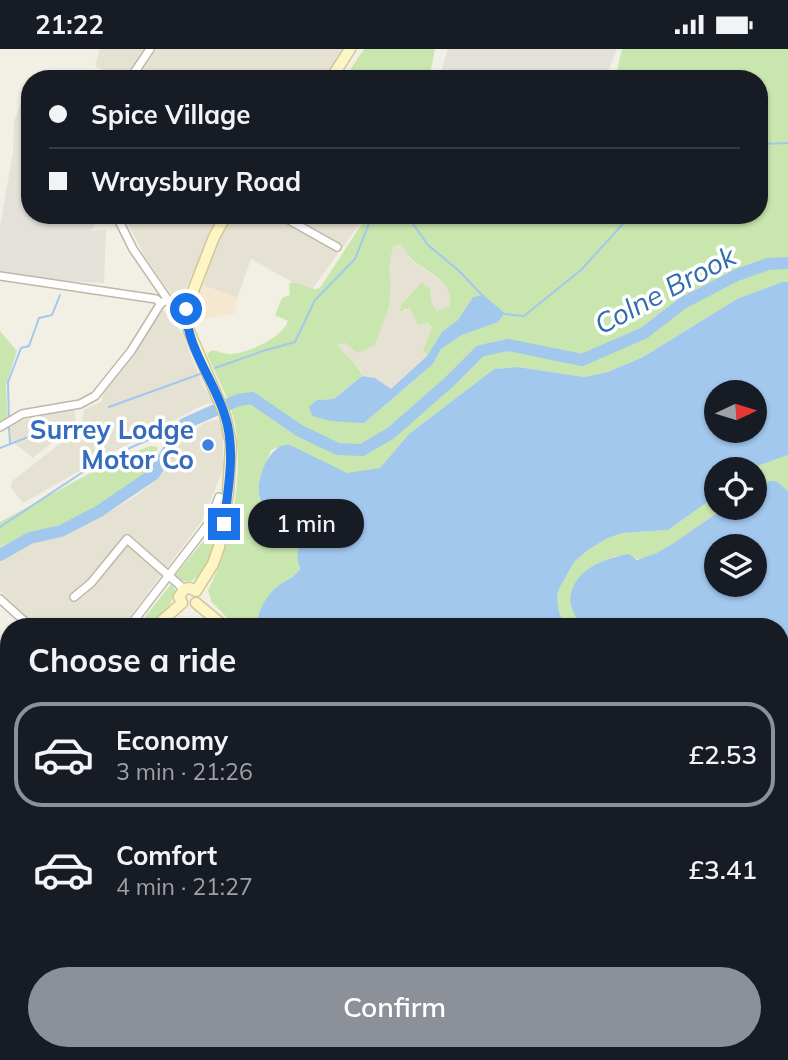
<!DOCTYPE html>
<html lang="en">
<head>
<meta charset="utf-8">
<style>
  :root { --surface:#171b24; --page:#242831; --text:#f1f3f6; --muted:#9ea1a6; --line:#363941; --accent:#8c9099 }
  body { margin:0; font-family:Mulish,sans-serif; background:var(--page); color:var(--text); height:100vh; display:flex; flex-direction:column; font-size:26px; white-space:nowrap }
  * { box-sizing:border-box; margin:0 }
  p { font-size:23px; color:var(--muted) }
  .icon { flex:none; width:38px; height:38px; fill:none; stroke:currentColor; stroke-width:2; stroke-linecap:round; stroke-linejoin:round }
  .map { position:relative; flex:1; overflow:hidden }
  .panel { position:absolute; left:0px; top:569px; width:789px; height:443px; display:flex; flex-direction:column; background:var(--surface); border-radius:28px 28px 0 0; box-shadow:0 2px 5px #0004 }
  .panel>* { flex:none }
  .hud { position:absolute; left:21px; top:21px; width:747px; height:154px; border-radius:28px; box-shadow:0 2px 5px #0004; display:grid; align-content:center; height:154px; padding:0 28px; background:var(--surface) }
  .needle { width:46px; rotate:86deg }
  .fabs { position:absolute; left:704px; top:331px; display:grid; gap:14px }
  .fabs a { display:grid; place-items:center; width:63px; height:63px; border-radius:50%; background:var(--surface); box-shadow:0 2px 5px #0004; font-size:35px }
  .end { position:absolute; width:32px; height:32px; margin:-16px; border:9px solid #1a73e8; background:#fff; box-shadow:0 0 0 4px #fff }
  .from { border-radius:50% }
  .bubble { position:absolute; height:49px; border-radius:24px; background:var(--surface); box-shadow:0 2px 5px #0004; font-size:23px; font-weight:600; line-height:49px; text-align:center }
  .hud b { display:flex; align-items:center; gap:24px; height:66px; font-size:26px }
  .hud b+b { border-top:2px solid var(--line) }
  .hud i { width:18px; height:18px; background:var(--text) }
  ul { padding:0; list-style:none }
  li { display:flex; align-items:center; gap:21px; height:105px; margin:0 14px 10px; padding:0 14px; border:4px solid transparent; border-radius:28px }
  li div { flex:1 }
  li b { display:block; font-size:26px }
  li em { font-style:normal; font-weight:600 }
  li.current { border-color:var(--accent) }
  li>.icon { width:63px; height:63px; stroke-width:1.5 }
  h2 { padding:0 28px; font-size:32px; line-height:84px }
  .action { display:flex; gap:14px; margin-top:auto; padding:14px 28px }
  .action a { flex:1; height:80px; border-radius:42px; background:var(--accent); color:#fff; font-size:28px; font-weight:600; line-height:80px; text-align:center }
  .status { display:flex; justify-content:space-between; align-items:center; height:49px; padding:0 35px; background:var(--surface); direction:ltr }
  .status svg { height:19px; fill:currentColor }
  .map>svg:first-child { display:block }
  .residential { fill:#e6e2d3 }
  .commercial { fill:#f4e8d0 }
  .industrial { fill:#e4e1da }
  .green { fill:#c8e6ae; fill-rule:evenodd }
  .water { fill:#a2c8ee; fill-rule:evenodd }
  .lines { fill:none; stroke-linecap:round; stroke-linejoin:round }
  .stream { stroke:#a2c8ee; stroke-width:2 }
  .river { stroke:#a2c8ee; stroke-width:12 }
  .minor-casing { stroke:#bdb8a8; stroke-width:10 }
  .secondary-casing { stroke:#d1c796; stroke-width:13 }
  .primary-casing { stroke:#e1c764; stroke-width:14 }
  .trunk-casing { stroke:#d9ad38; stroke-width:14 }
  .motorway-casing { stroke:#d9ad38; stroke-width:16 }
  .minor { stroke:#fff; stroke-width:7 }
  .secondary { stroke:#fdf5c4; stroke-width:10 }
  .primary { stroke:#fce894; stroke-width:10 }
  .trunk { stroke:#fbe07e; stroke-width:10 }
  .motorway { stroke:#fad768; stroke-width:12 }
  .rail-casing { stroke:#959595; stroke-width:4.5 }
  .rail { stroke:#fff; stroke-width:2; stroke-dasharray:5; stroke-linecap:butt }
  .route { stroke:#1a73e8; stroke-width:9 }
  .shop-dot { fill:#3f7fe0; stroke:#fff; stroke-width:2.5 }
  .labels { text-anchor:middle; stroke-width:7; stroke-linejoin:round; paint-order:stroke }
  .shop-label { font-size:26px; font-weight:bold; fill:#366cbe; stroke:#fff; text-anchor:end }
  .water-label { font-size:28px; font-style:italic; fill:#316dad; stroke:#fff }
</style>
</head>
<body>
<div class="status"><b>21:22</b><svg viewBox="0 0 49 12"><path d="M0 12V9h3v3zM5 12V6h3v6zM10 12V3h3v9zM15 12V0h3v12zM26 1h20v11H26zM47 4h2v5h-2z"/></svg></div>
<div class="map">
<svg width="788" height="1011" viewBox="0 0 788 1011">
  <rect width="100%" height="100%" fill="#f2efe5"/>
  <path class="residential" d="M100 0H148L128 30H105L106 23 95 17Z
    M156 0H345L324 30H134Z
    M123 166H221L180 251H175L146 209Z
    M232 166H358L362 172 310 243 251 210 237 249 203 236 220 185Z
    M400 195 406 199 410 210 447 236 451 248 450 257 437 262 432 254 430 240 416 239 410 249 401 256 404 262 410 259 432 278 423 301 427 307 391 341 375 329 362 327 360 320 347 310 336 296 346 294 391 235 389 220 393 197Z
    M162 261 167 264 182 284 203 336 214 354 205 355 102 409 23 454 11 439V433L80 379 84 361 102 352 103 345 140 294 157 262Z
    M74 359 76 374 33 409 10 391 11 374Z
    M218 370 223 381V421L202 472 123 577H37L0 542V509L18 498H23L94 472 136 447 157 430 164 414 179 394 204 374Z"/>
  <path class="commercial" d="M203 236 237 249 236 264 200 271 196 269 195 251Z"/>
  <path class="industrial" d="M448 0H617L605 30H439Z
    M23 50 30 53V166H100L91 182 106 180 104 234 67 232 0 223V177L13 104 14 71Z"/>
  <path class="green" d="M364 0H435L431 20 422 30H344Z
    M622 0H788V233H782L737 250 643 308 608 323 584 328 518 318 494 320 409 385 380 419C370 421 357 425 347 424 319 422 302 388 271 401L263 421 259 450 263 455 285 472 311 482 310 487 297 525 291 528 257 570 259 577H235L211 552 208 541C231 499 243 428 236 381 233 356 217 329 207 305L212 301C218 302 223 305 229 305 247 305 282 289 288 272L275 266 282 249 290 246 289 235 292 233 315 240 320 239 363 173 360 166H760V30H615ZM400 195C407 200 407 207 414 212 430 225 454 233 450 257L437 262 432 254 430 240 422 233 401 256 400 262 410 259 418 276 428 274 432 278 423 301 427 307 442 283 458 272 473 248 482 246 504 265 497 273 462 286 441 300 433 315 364 374 316 351 334 350 362 327C360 317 344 306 337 296L346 294 357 304 375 296 389 257 391 235 389 220 393 197Z
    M0 282 17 302 6 336 8 374 0 378Z
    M150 397 158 398 149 421 134 438 81 469 15 491 0 498V473L107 415Z
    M788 406V442C773 429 768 430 754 443V420H749Z
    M716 447V458L724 459C702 473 680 494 656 505 635 514 637 507 619 507 612 507 604 512 599 515 567 532 567 547 580 577H565L559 563 557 547 559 540 574 513 588 501 606 490 622 484 668 481Z
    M220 480C215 498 202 547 174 528L210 484Z
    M172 534 176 543C166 562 163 577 138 578L145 577V568Z
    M788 833V939L781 947 780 838Z
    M0 914 9 916 8 982 11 1011H0Z
    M223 1003H336L326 1011H231Z
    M513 1003H727L719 1011H524Z"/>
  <path class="water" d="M782 233H788V406L749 420H716V447L668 481 622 484 606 490 588 501 574 513 559 540 557 547 559 563 565 577H259L257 571C261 557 267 546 278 537 285 532 296 528 300 519 295 505 297 497 310 487L311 482C295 472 277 471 263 456 251 443 266 393 290 396L347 424 380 419 409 385 494 320 518 318 584 328 608 323 643 308 737 250ZM754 343V382H716V343Z
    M482 246 504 265 498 273 462 286 441 300 433 315 364 374 330 372 312 367 309 358 317 351 334 350 362 327 375 329 391 340 427 307 442 283 458 271 473 248Z
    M770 432H776L788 442V660L781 662 780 578 580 577C576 568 568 556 571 545 575 520 608 508 629 505L637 511 657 504 674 494 724 459 754 458V443ZM754 497V536H716V497Z
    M788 690V833L781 838V691Z
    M11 1003H179L177 1005 181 1011H11Z"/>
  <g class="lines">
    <path class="stream" d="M760 95 788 94
      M401 166 411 172 428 196 458 221 482 246 504 265 524 267 581 221 631 166
      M215 319 266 301 295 293 315 251 355 210 370 172 377 166
      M109 358 200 325
      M9 371 8 333 21 299 29 297 39 269 52 266 60 246
      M9 377 10 394
      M0 399 61 375
      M0 478 98 413 184 375"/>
    <path class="river" d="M0 506 30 489 61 482 98 463 154 425 184 375 238 351 252 349 300 382 338 400 362 401 391 384 448 334 480 302 508 296 582 311 644 284 683 254 737 226 768 215 788 214"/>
    <g class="minor-casing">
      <path id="minor" d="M130 30 150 0
        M116 166 133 200 168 251 173 255 186 260
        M280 166 337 198
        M0 227 156 250 161 254 168 251
        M0 378 22 365 80 355 95 347 131 302 161 254
        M74 548 91 534 127 490 184 540
        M0 550 31 578
        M129 578 209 474 219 448"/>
    </g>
    <g class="secondary-casing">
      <path id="secondary" d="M331 30 350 0
        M196 542 213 515 219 498 228 444 231 395 225 366 189 282 186 260 214 188 226 166
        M182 554 179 548 184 540 190 539 196 542
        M196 554 225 578
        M155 578 182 554
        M0 749 9 738"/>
    </g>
    <g class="primary-casing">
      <path id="primary" d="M0 829 9 831
        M0 903 9 905
        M193 1003 198 1011"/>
    </g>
    <g class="trunk-casing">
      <path id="trunk" d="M204 1003 210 1011
        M349 1011 356 1003"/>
    </g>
    <g class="motorway-casing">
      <path id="motorway" d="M0 856 9 858
        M0 874 9 876
        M410 1003 426 1011
        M449 1003 464 1011
        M503 1003 514 1011"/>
    </g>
    <use href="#minor" class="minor"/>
    <use href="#secondary" class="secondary"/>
    <use href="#primary" class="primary"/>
    <use href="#trunk" class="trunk"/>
    <use href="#motorway" class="motorway"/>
    <g class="rail-casing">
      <path id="rail" d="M780 950 788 942
        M728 1011 736 1003"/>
    </g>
    <use href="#rail" class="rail"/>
  </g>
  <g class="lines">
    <path class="route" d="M186 260C186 298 214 331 225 367 236 401 228 439 224 475"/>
  </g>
  <circle class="shop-dot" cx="208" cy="396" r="7"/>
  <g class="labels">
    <g class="shop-label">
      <text x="194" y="390">Surrey Lodge<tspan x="194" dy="30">Motor Co</tspan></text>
    </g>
    <g class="water-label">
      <text transform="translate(665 241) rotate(-28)" y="10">Colne Brook</text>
    </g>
  </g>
</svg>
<div class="fabs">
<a><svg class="needle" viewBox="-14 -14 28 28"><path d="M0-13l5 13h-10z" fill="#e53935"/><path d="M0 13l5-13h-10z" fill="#9ea1a6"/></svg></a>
<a><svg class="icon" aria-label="locate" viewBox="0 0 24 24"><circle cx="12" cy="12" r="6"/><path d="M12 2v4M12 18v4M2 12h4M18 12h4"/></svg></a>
<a><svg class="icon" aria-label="layers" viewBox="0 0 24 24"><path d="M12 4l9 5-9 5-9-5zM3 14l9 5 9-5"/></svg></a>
</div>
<i class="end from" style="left:186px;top:260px"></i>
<i class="end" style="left:224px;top:475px"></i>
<div class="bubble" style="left:248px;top:450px;width:116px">1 min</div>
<div class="hud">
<b><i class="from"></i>Spice Village</b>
<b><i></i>Wraysbury Road</b>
</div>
<section class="panel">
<h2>Choose a ride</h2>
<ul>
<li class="current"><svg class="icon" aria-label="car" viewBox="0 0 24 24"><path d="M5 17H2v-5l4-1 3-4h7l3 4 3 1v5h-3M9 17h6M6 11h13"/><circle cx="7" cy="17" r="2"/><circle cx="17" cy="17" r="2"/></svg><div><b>Economy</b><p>3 min · 21:26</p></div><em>£2.53</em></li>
<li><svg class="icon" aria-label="car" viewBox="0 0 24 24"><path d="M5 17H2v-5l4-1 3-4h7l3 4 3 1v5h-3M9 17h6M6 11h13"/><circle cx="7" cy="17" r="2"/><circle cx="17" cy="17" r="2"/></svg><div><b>Comfort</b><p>4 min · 21:27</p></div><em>£3.41</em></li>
</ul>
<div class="action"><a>Confirm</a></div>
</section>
</div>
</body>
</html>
